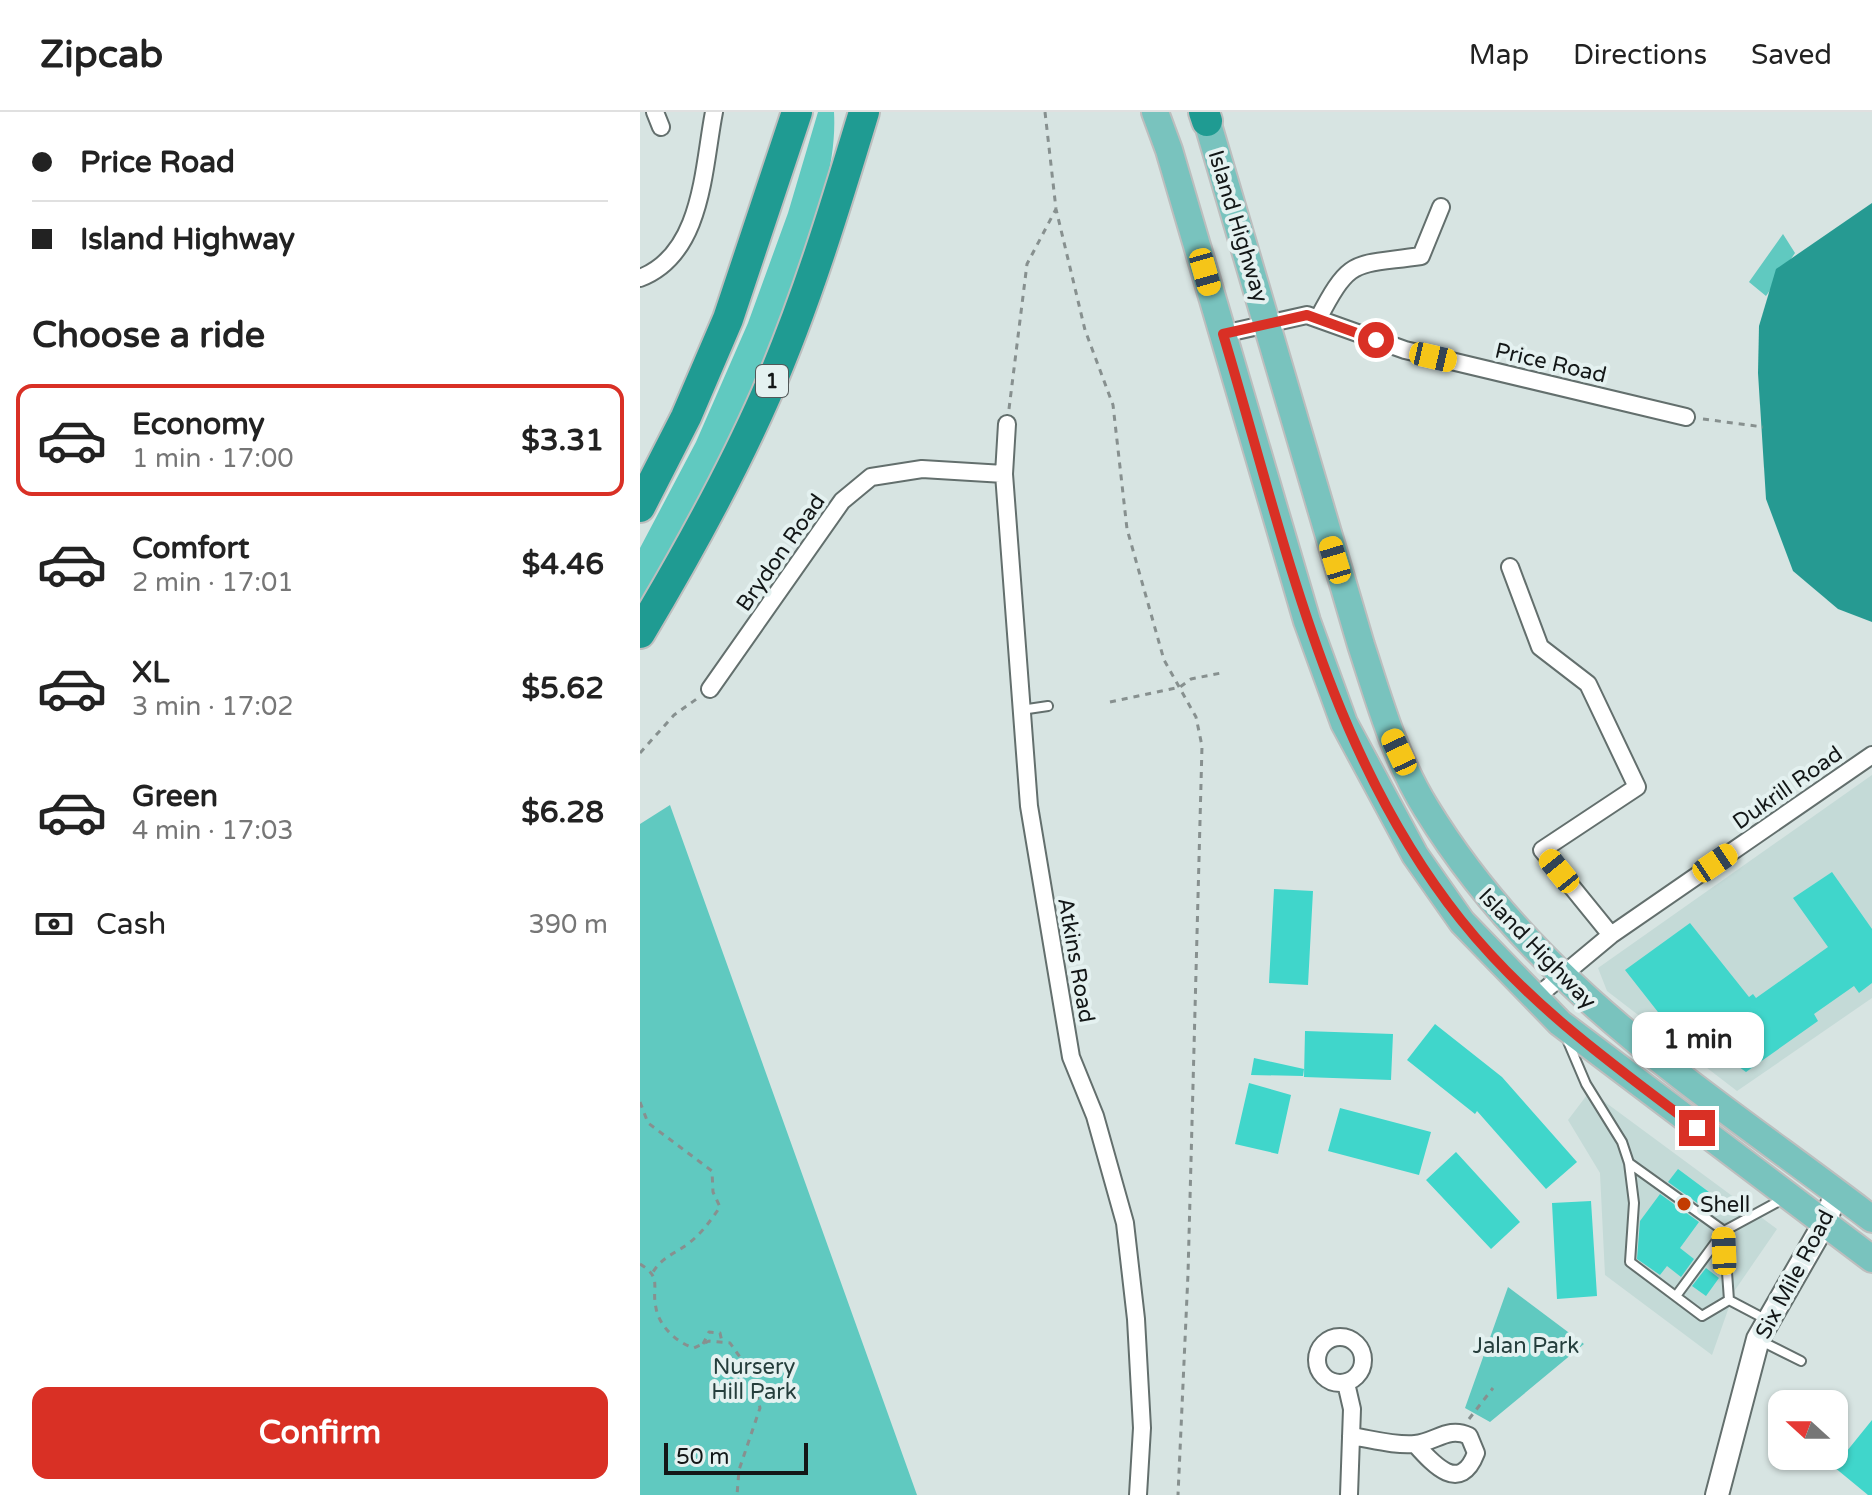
<!DOCTYPE html>
<html lang="en">
<head>
<meta charset="utf-8">
<style>
  :root { --surface:#fff; --page:#f2f2f2; --text:#222; --muted:#767676; --line:#e0e0e0; --accent:#d93025 }
  body { margin:0; font-family:"Varela Round",sans-serif; background:var(--page); color:var(--text); height:100vh; display:flex; flex-direction:column; font-size:30px; white-space:nowrap }
  * { box-sizing:border-box; margin:0 }
  p { font-size:26px; color:var(--muted) }
  .icon { flex:none; width:44px; height:44px; fill:none; stroke:currentColor; stroke-width:2; stroke-linecap:round; stroke-linejoin:round }
  .map { position:relative; flex:1; overflow:hidden }
  .drawer { display:flex; flex-direction:column; background:var(--surface); width:640px }
  .drawer>* { flex:none }
  .banner { display:grid; align-content:center; height:176px; padding:0 32px; background:var(--surface) }
  .needle { width:52px; rotate:291deg }
  .buttons { position:absolute; left:1128px; top:1278px; display:grid; gap:16px }
  .buttons a { display:grid; place-items:center; width:80px; height:80px; border-radius:16px; background:var(--surface); box-shadow:0 2px 6px #0004; font-size:40px }
  .scale { position:absolute; left:24px; bottom:20px; width:144px; box-sizing:border-box; padding-left:8px; border:4px solid #131717; border-top:0; font-size:22px; line-height:28px; white-space:nowrap; color:#131717; -webkit-text-stroke:6px #e4f1f0; paint-order:stroke }
  .end { position:absolute; width:36px; height:36px; margin:-18px; border:10px solid #d93025; background:#fff; box-shadow:0 0 0 4px #fff }
  .from { border-radius:50% }
  .bubble { position:absolute; height:56px; border-radius:16px; background:var(--surface); box-shadow:0 2px 6px #0004; font-size:26px; font-weight:700; line-height:56px; text-align:center }
  .car { position:absolute; width:24px; height:48px; margin:-24px -12px; border-radius:10px; box-shadow:0 0 6px 2px #0007; background:linear-gradient(#f5c518 24%,#345 0 40%,#f5c518 0 76%,#345 0 86%,#f5c518 0) }
  .banner b { display:flex; align-items:center; gap:28px; height:76px; font-size:30px }
  .banner b+b { border-top:2px solid var(--line) }
  .banner i { width:20px; height:20px; background:var(--text) }
  ul { padding:0; list-style:none }
  li { display:flex; align-items:center; gap:24px; height:112px; margin:0 16px 12px; padding:0 16px; border:4px solid transparent; border-radius:16px }
  li div { flex:1 }
  li b { display:block; font-size:30px }
  li em { font-style:normal; font-weight:700 }
  li.selected { border-color:var(--accent) }
  li>.icon { width:72px; height:72px; stroke-width:1.5 }
  h2 { padding:0 32px; font-size:36px; line-height:96px }
  .pay { display:flex; align-items:center; gap:20px; height:88px; padding:0 32px; font-size:30px }
  .pay p { margin-inline-start:auto }
  .action { display:flex; gap:16px; margin-top:auto; padding:16px 32px }
  .action a { flex:1; height:92px; border-radius:16px; background:var(--accent); color:#fff; font-size:32px; font-weight:700; line-height:92px; text-align:center }
  header { display:flex; align-items:center; gap:48px; box-sizing:border-box; height:112px; padding:0 40px; background:var(--surface); border-bottom:2px solid var(--line) }
  header strong { font-size:38px }
  nav { display:flex; gap:44px; margin-inline-start:auto; font-size:28px }
  main { display:flex; flex:1; min-height:0 }
  .map>svg:first-child { display:block }
  .built { fill:#c4dad7 }
  .green { fill:#60c9c0 }
  .water { fill:#269a92 }
  .building { fill:#40d6cb }
  .lines { fill:none; stroke-linecap:round; stroke-linejoin:round }
  .lane-casing { stroke:#636f6d; stroke-width:12 }
  .street-casing { stroke:#636f6d; stroke-width:20 }
  .secondary-casing { stroke:#636f6d; stroke-width:26 }
  .primary-casing { stroke:#bdbebe; stroke-width:30 }
  .highway-casing { stroke:#bdbebe; stroke-width:34 }
  .path { stroke:#87908f; stroke-width:3; stroke-dasharray:6 6; stroke-linecap:butt }
  .lane { stroke:#fff; stroke-width:8 }
  .street { stroke:#fff; stroke-width:16 }
  .secondary { stroke:#fff; stroke-width:22 }
  .primary { stroke:#79c3be; stroke-width:26 }
  .highway { stroke:#1f9b92; stroke-width:30 }
  .route { stroke:#d93025; stroke-width:10 }
  .poi-dot { fill:#c33c02; stroke:#e4f1f0; stroke-width:3 }
  .labels { text-anchor:middle; stroke-width:8; stroke-linejoin:round; paint-order:stroke }
  .shield { fill:#e4f1f0; stroke:#525858; stroke-width:2 }
  .shield-label { font-size:20px; font-weight:bold; fill:#131717 }
  .street-label { font-size:22px; fill:#131717; stroke:#e4f1f0 }
  .poi-label { font-size:22px; fill:#131717; stroke:#e4f1f0; text-anchor:start }
  .park-label { font-size:22px; fill:#253e3c; stroke:#e4f1f0 }
</style>
</head>
<body>
<header>
<strong>Zipcab</strong>
<nav><a>Map</a><a>Directions</a><a>Saved</a></nav>
</header>
<main>
<section class="drawer">
<div class="banner">
<b><i class="from"></i>Price Road</b>
<b><i></i>Island Highway</b>
</div>
<h2>Choose a ride</h2>
<ul>
<li class="selected"><svg class="icon" aria-label="car" viewBox="0 0 24 24"><path d="M5 17H2v-5l4-1 3-4h7l3 4 3 1v5h-3M9 17h6M6 11h13"/><circle cx="7" cy="17" r="2"/><circle cx="17" cy="17" r="2"/></svg><div><b>Economy</b><p>1 min · 17:00</p></div><em>$3.31</em></li>
<li><svg class="icon" aria-label="car" viewBox="0 0 24 24"><path d="M5 17H2v-5l4-1 3-4h7l3 4 3 1v5h-3M9 17h6M6 11h13"/><circle cx="7" cy="17" r="2"/><circle cx="17" cy="17" r="2"/></svg><div><b>Comfort</b><p>2 min · 17:01</p></div><em>$4.46</em></li>
<li><svg class="icon" aria-label="car" viewBox="0 0 24 24"><path d="M5 17H2v-5l4-1 3-4h7l3 4 3 1v5h-3M9 17h6M6 11h13"/><circle cx="7" cy="17" r="2"/><circle cx="17" cy="17" r="2"/></svg><div><b>XL</b><p>3 min · 17:02</p></div><em>$5.62</em></li>
<li><svg class="icon" aria-label="car" viewBox="0 0 24 24"><path d="M5 17H2v-5l4-1 3-4h7l3 4 3 1v5h-3M9 17h6M6 11h13"/><circle cx="7" cy="17" r="2"/><circle cx="17" cy="17" r="2"/></svg><div><b>Green</b><p>4 min · 17:03</p></div><em>$6.28</em></li>
</ul>
<div class="pay"><svg class="icon" aria-label="cash" viewBox="0 0 24 24"><path d="M3 7h18v10H3z"/><circle cx="12" cy="12" r="2"/></svg>Cash<p>390 m</p></div>
<div class="action"><a>Confirm</a></div>
</section>
<div class="map">
<svg width="1232" height="1383" viewBox="0 0 1232 1383">
  <rect width="100%" height="100%" fill="#d7e4e2"/>
  <path class="built" d="M1232 663V886L1097 979 967 879 958 856Z
    M950 979 1137 1117 1095 1178 1072 1243 965 1163 960 1061 928 1008Z"/>
  <path class="green" d="M178 0H194C197 53 177 105 160 154 118 273 63 383 0 492V436L56 330 108 211 148 101Z
    M1143 122 1155 141 1126 184 1109 170Z
    M30 693 277 1383H0V712Z
    M868 1175 944 1232 850 1310 825 1296Z"/>
  <path class="water" d="M1232 91V510L1198 497 1153 459 1126 387 1118 261 1119 214 1136 157Z"/>
  <path class="building" d="M1192 760 1232 817V871L1219 881 1214 874 1174 902 1178 909 1106 960 1045 916 1036 923 985 858 1050 811 1109 885 1113 882 1116 886 1188 835 1153 786Z
    M634 777 673 779 668 873 629 871Z
    M795 912 862 965 937 1050 906 1077 837 999 835 1002 767 948Z
    M665 919 753 922 751 968 664 965Z
    M614 946 664 957 663 964 611 963Z
    M609 971 651 983 638 1042 595 1032Z
    M700 996 791 1020 779 1063 688 1039Z
    M816 1040 880 1110 851 1137 786 1068Z
    M1038 1057 1077 1086 1067 1098 1028 1070Z
    M1020 1082 1059 1110 1040 1136 1054 1147 1041 1165 1027 1154 1020 1163 997 1147 1000 1109Z
    M951 1089 957 1184 917 1187 912 1091Z
    M1066 1156 1079 1166 1066 1184 1052 1174Z
    M1232 1308V1383H1228L1194 1355Z"/>
  <g class="lines">
    <g class="lane-casing">
      <path id="lane" d="M381 598 408 594
        M926 925 946 972 982 1030 989 1051 994 1091 990 1150 1062 1204 1089 1188
        M989 1051 1084 1119 1143 1087
        M1084 1119 1089 1188
        M1036 1184 1084 1119
        M1089 1188 1127 1208
        M1119 1228 1161 1249"/>
    </g>
    <g class="street-casing">
      <path id="street" d="M15 0 21 15
        M0 166C63 142 63 56 74 0
        M678 207C711 144 713 154 781 144L801 95
        M583 222 667 203 765 238 1046 305
        M367 312 364 362 389 694 431 945 455 1004 485 1111 496 1207 502 1316 498 1383
        M870 455 900 535 948 572 997 675 902 738 971 823
        M70 577 202 389 231 365 282 357 364 362
        M894 887 971 823 1232 643
        M677 1248a23 23 0 1 1 46 0a23 23 0 1 1-46 0Z
        M706 1271 712 1297 709 1383
        M711 1324C731 1327 755 1334 775 1332 796 1330 808 1314 829 1324L836 1341C820 1383 793 1352 775 1332"/>
    </g>
    <g class="secondary-casing">
      <path id="secondary" d="M1077 1383 1118 1227 1184 1112 1196 1082"/>
    </g>
    <g class="primary-casing">
      <path id="primary" d="M515 0 529 38 667 509 704 611 775 743 822 810 920 911 1232 1147
        M567 9 721 533C739 588 755 646 786 696 898 879 1066 980 1232 1107"/>
    </g>
    <g class="highway-casing">
      <path id="highway" d="M564 0 567 9
        M0 395 46 305 88 207 157 0
        M0 521C46 444 90 365 126 283 166 191 195 96 224 0"/>
    </g>
    <path class="path" d="M405 0 416 97 445 218 473 293 487 417 524 548 556 605 562 634 548 1162 538 1383
      M369 297 387 152 416 97
      M1063 307 1123 315
      M470 590 540 575 551 567 581 561
      M0 641 34 603 58 586
      M0 990 8 1011 72 1059 73 1080 80 1095C71 1108 62 1121 49 1131 35 1142 23 1144 13 1160
      M0 1152C23 1166 11 1174 16 1196 19 1214 37 1231 54 1236L69 1229 90 1231 112 1262 120 1296 99 1358 97 1383
      M63 1232 69 1220 80 1221 82 1230
      M829 1307 853 1276"/>
    <use href="#lane" class="lane"/>
    <use href="#street" class="street"/>
    <use href="#secondary" class="secondary"/>
    <use href="#primary" class="primary"/>
    <use href="#highway" class="highway"/>
  </g>
  <g class="lines">
    <path class="route" d="M736 228 667 203 583 222C644 424 686 639 821 808 887 891 973 953 1057 1016"/>
  </g>
  <circle class="poi-dot" cx="1044" cy="1092" r="8"/>
  <g class="labels">
    <rect class="shield" x="116" y="253" width="32" height="32" rx="6"/>
    <g class="shield-label">
      <text x="132" y="276">1</text>
    </g>
    <g class="street-label">
      <text transform="translate(599 114) rotate(73)" y="8">Island Highway</text>
      <text transform="translate(911 250) rotate(13)" y="8">Price Road</text>
      <text transform="translate(140 440) rotate(-55)" y="8">Brydon Road</text>
      <text transform="translate(1147 675) rotate(-35)" y="8">Dukrill Road</text>
      <text transform="translate(898 836) rotate(46)" y="8">Island Highway</text>
      <text transform="translate(437 848) rotate(80)" y="8">Atkins Road</text>
      <text transform="translate(1154 1162) rotate(-62)" y="8">Six Mile Road</text>
    </g>
    <g class="poi-label">
      <text x="1060" y="1100">Shell</text>
    </g>
    <g class="park-label">
      <text x="886" y="1241">Jalan Park</text>
      <text x="114" y="1262">Nursery<tspan x="114" dy="25">Hill Park</tspan></text>
    </g>
  </g>
</svg>
<div class="buttons">
<a><svg class="needle" viewBox="-14 -14 28 28"><path d="M0-13l5 13h-10z" fill="#e53935"/><path d="M0 13l5-13h-10z" fill="#767676"/></svg></a>
</div>
<div class="scale">50 m</div>
<i class="end from" style="left:736px;top:228px"></i>
<i class="end" style="left:1057px;top:1016px"></i>
<div class="bubble" style="left:992px;top:900px;width:132px">1 min</div>
<i class="car" style="left:565px;top:160px;rotate:164deg"></i>
<i class="car" style="left:793px;top:245px;rotate:103deg"></i>
<i class="car" style="left:695px;top:448px;rotate:343deg"></i>
<i class="car" style="left:759px;top:640px;rotate:335deg"></i>
<i class="car" style="left:1075px;top:751px;rotate:56deg"></i>
<i class="car" style="left:919px;top:759px;rotate:321deg"></i>
<i class="car" style="left:1084px;top:1139px;rotate:358deg"></i>
</div>
</main>
</body>
</html>
